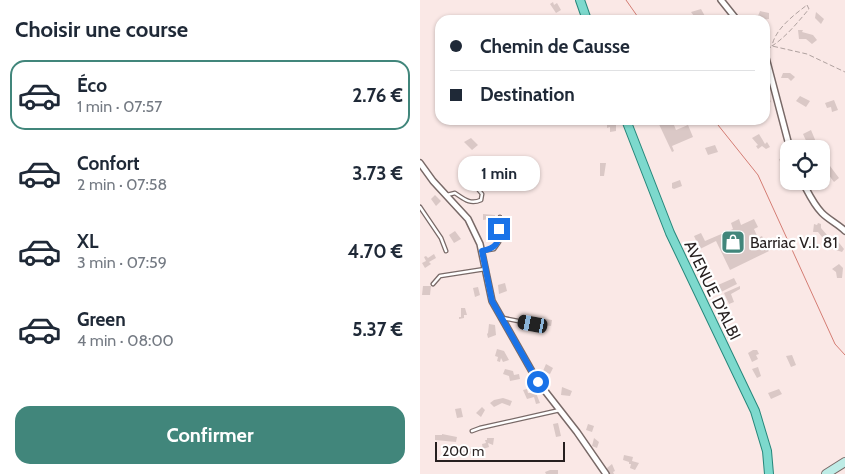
<!DOCTYPE html>
<html lang="fr">
<head>
<meta charset="utf-8">
<style>
  :root { --surface:#fff; --page:#f6f6f7; --text:#1f2937; --muted:#747a83; --line:#e0e1e3; --accent:#41867b }
  body { margin:0; font-family:Cabin,sans-serif; background:var(--page); color:var(--text); height:100vh; display:flex; flex-direction:column; font-size:19px; white-space:nowrap }
  * { box-sizing:border-box; margin:0 }
  p { font-size:16px; color:var(--muted) }
  .icon { flex:none; width:28px; height:28px; fill:none; stroke:currentColor; stroke-width:2; stroke-linecap:round; stroke-linejoin:round }
  .map { position:relative; flex:1; overflow:hidden }
  .drawer { display:flex; flex-direction:column; background:var(--surface); width:420px }
  .drawer>* { flex:none }
  .guide { position:absolute; left:15px; top:15px; width:335px; height:110px; border-radius:15px; box-shadow:0 1px 4px #0004; display:grid; align-content:center; height:110px; padding:0 15px; background:var(--surface) }
  .controls { position:absolute; left:360px; top:140px; display:grid; gap:10px }
  .controls a { display:grid; place-items:center; width:50px; height:50px; border-radius:10px; background:var(--surface); box-shadow:0 1px 4px #0004; font-size:25px }
  .scale { position:absolute; left:15px; bottom:12px; width:130px; box-sizing:border-box; padding-left:5px; border:2px solid #261f1f; border-top:0; font-size:14px; line-height:18px; white-space:nowrap; color:#261f1f; -webkit-text-stroke:4px #fff; paint-order:stroke }
  .end { position:absolute; width:22px; height:22px; margin:-11px; border:6px solid #1a73e8; background:#fff; box-shadow:0 0 0 2px #fff }
  .from { border-radius:50% }
  .bubble { position:absolute; height:35px; border-radius:15px; background:var(--surface); box-shadow:0 1px 4px #0004; font-size:16px; font-weight:700; line-height:35px; text-align:center }
  .car { position:absolute; width:15px; height:30px; margin:-15px -8px; border-radius:6px; box-shadow:0 0 4px 1px #0007; background:linear-gradient(#222 24%,#8ab4d8 0 40%,#222 0 76%,#8ab4d8 0 86%,#222 0) }
  .guide b { display:flex; align-items:center; gap:18px; height:48px; font-size:19px }
  .guide b+b { border-top:1px solid var(--line) }
  .guide i { width:12px; height:12px; background:var(--text) }
  ul { padding:0; list-style:none }
  li { display:flex; align-items:center; gap:15px; height:70px; margin:0 10px 8px; padding:0 5px; border:2px solid transparent; border-radius:15px }
  li div { flex:1 }
  li b { display:block; font-size:19px }
  li em { font-style:normal; font-weight:700 }
  li.selected { border-color:var(--accent) }
  li>.icon { width:45px; height:45px; stroke-width:1.5 }
  h2 { padding:0 15px; font-size:22px; line-height:60px }
  .button { display:flex; gap:10px; margin-top:auto; padding:10px 15px }
  .button a { flex:1; height:58px; border-radius:15px; background:var(--accent); color:#fff; font-size:20px; font-weight:700; line-height:58px; text-align:center }
  main { display:flex; flex:1; min-height:0 }
  .map>svg:first-child { display:block }
  .lines { fill:none; stroke-linecap:round; stroke-linejoin:round }
  .stream { stroke:#d47d74; stroke-width:1 }
  .building { fill:#dac8c6 }
  .lane-casing { stroke:#786967; stroke-width:5 }
  .street-casing { stroke:#786967; stroke-width:8 }
  .secondary-casing { stroke:#786967; stroke-width:10 }
  .primary-casing { stroke:#26877b; stroke-width:10 }
  .path { stroke:#afa19f; stroke-width:1; stroke-dasharray:5 2.5; stroke-linecap:butt }
  .lane { stroke:#fff; stroke-width:2.5 }
  .street { stroke:#fff; stroke-width:5 }
  .secondary { stroke:#beece6; stroke-width:8 }
  .primary { stroke:#7dd9cd; stroke-width:8 }
  .route { stroke:#1a73e8; stroke-width:6 }
  .labels { text-anchor:middle; stroke-width:4.5; stroke-linejoin:round; paint-order:stroke }
  .poi-label { font-size:16px; fill:#261f1f; stroke:#fff; text-anchor:start }
  .street-label { font-size:16px; fill:#261f1f; stroke:#fff }
</style>
</head>
<body>
<main>
<section class="drawer">
<h2>Choisir une course</h2>
<ul>
<li class="selected"><svg class="icon" aria-label="car" viewBox="0 0 24 24"><path d="M5 17H2v-5l4-1 3-4h7l3 4 3 1v5h-3M9 17h6M6 11h13"/><circle cx="7" cy="17" r="2"/><circle cx="17" cy="17" r="2"/></svg><div><b>Éco</b><p>1 min · 07:57</p></div><em>2.76 €</em></li>
<li><svg class="icon" aria-label="car" viewBox="0 0 24 24"><path d="M5 17H2v-5l4-1 3-4h7l3 4 3 1v5h-3M9 17h6M6 11h13"/><circle cx="7" cy="17" r="2"/><circle cx="17" cy="17" r="2"/></svg><div><b>Confort</b><p>2 min · 07:58</p></div><em>3.73 €</em></li>
<li><svg class="icon" aria-label="car" viewBox="0 0 24 24"><path d="M5 17H2v-5l4-1 3-4h7l3 4 3 1v5h-3M9 17h6M6 11h13"/><circle cx="7" cy="17" r="2"/><circle cx="17" cy="17" r="2"/></svg><div><b>XL</b><p>3 min · 07:59</p></div><em>4.70 €</em></li>
<li><svg class="icon" aria-label="car" viewBox="0 0 24 24"><path d="M5 17H2v-5l4-1 3-4h7l3 4 3 1v5h-3M9 17h6M6 11h13"/><circle cx="7" cy="17" r="2"/><circle cx="17" cy="17" r="2"/></svg><div><b>Green</b><p>4 min · 08:00</p></div><em>5.37 €</em></li>
</ul>
<div class="button"><a>Confirmer</a></div>
</section>
<div class="map">
<svg width="425" height="474" viewBox="0 0 425 474">
  <rect width="100%" height="100%" fill="#fae8e6"/>
  <g class="lines">
    <path class="stream" d="M206 0 220 20
      M294 120 338 175 415 344 425 355"/>
  </g>
  <path class="building" d="M133 2 134 5 137 3 141 10 136 13 130 4Z
    M281 9 286 18 277 20 271 12Z
    M340 11 349 13V19L340 20 338 16Z
    M396 12 404 19 401 24 395 18Z
    M378 30H383L382 32 393 35 397 40 392 44 386 39H379Z
    M363 73H370L375 77 371 81 368 78H361Z
    M347 91 351 102 346 104 345 92Z
    M380 96 390 101 386 107 376 101Z
    M414 100 418 110 412 112 411 107 407 108 405 103Z
    M237 120H252L256 130 268 125 273 137 252 146 254 151 252 152Z
    M196 123V131L190 132V127L187 128V125Z
    M391 130 396 142 388 145 383 134Z
    M339 134 345 144 347 142 350 147 346 149 342 146 338 149 336 146 338 145 332 138Z
    M51 138 58 145 52 150 44 142Z
    M295 145 298 152 288 155 285 148Z
    M363 158 364 161 366 160 369 168 363 170 359 159Z
    M180 163H186L184 176H180Z
    M63 164 66 165 67 168 73 171 70 178 61 174 58 175 56 173V171L60 169V167Z
    M410 166 419 178 414 182 405 170Z
    M260 180 262 186 254 189 252 188V183Z
    M369 181H379L380 184 375 189Z
    M15 195 21 201 16 206 11 199Z
    M63 214 75 215V221L69 219 63 220Z
    M319 219 321 225 334 219 338 227 334 229 338 238 342 236 349 251 310 270 296 241 280 249 274 236 281 233 285 241 313 229 311 223Z
    M398 223 401 224V228L407 235 402 237 398 232H393L394 224 397 225Z
    M35 231 41 239 34 243 29 235Z
    M416 239 424 249 422 252 416 250 412 245 414 243 412 241Z
    M14 254 16 258 9 262 11 264 5 268 2 263 6 261 4 257 6 256 8 258Z
    M419 264 423 268 422 278H417L416 272 412 269Z
    M314 278 317 284 301 292 298 285Z
    M85 283 87 291 79 294 78 285Z
    M3 286H11L10 295H2Z
    M320 286V289L311 294 314 302 309 304 304 293Z
    M58 287 60 295 55 297 53 288Z
    M41 308H45L47 315H44V318L39 319V317H41Z
    M119 318 132 320 131 326 118 324Z
    M69 324 75 325 76 335 68 338 67 334 68 333Z
    M310 326 314 336 308 339 304 329Z
    M77 349 84 351 89 360 83 362 81 358 80 362 77 361 78 357 75 356Z
    M333 350H337L339 354 336 355 338 359 332 362 328 353Z
    M372 355 376 365 371 367 366 356Z
    M126 364 133 368 130 374 123 371Z
    M338 367 341 376 337 378 332 369Z
    M85 369 93 371 94 375 99 374 100 379 90 381 89 376 83 374Z
    M142 387 152 391 150 396 141 395Z
    M107 389 108 393H116L120 403 116 404 114 397 107 399 103 390Z
    M359 389 362 394 351 399 348 393Z
    M83 398 92 401 90 406 82 403 74 407 70 403 74 400Z
    M62 407 65 410 61 417 56 413Z
    M41 408 43 417 37 418 35 409Z
    M138 423 141 436 136 437 133 424Z
    M168 424 174 426 172 432 166 430Z
    M22 434 37 437 36 442 15 440V435H22Z
    M67 438H74L73 445 68 443 69 447 63 449 62 444 66 443 65 440H67Z
    M174 438 179 442 177 448 172 446Z
    M53 448 54 452 44 457 43 451Z
    M204 455 213 457 212 461 219 463 215 470 210 468 211 464H209V462L203 460Z
    M192 464 195 471 193 472 194 474H190L188 471 187 468Z
    M130 470H138V474H126L125 472Z"/>
  <g class="lines">
    <g class="lane-casing">
      <path id="lane" d="M27 195 35 193C44 199 50 205 61 200L62 194 53 183 55 178
        M0 207 21 238 26 251
        M62 251 74 249 79 242 80 217
        M13 284 20 276 65 269
        M83 318 113 324
        M52 431 60 428 140 410"/>
    </g>
    <g class="street-casing">
      <path id="street" d="M301 0 317 20
        M345 54 370 149
        M0 163 13 181 48 219 60 244 72 301 118 382 157 432 186 474
        M382 181C388 192 393 204 402 213 409 220 418 224 425 231"/>
    </g>
    <g class="secondary-casing">
      <path id="secondary" d="M406 474 425 462"/>
    </g>
    <g class="primary-casing">
      <path id="primary" d="M160 0 167 20
        M206 120 250 233 335 411 347 451 349 474"/>
    </g>
    <path class="path" d="M387 5 389 9C378 22 366 37 352 46 355 29 374 15 387 5Z
      M347 50 352 46 387 54 425 72"/>
    <use href="#lane" class="lane"/>
    <use href="#street" class="street"/>
    <use href="#secondary" class="secondary"/>
    <use href="#primary" class="primary"/>
  </g>
  <g class="lines">
    <path class="route" d="M79 229C79 244 76 248 62 251L72 301 118 382"/>
  </g>
  <defs>
    <g id="shop-square" transform="scale(1.25)"><rect x="-9" y="-9" width="18" height="18" rx="4" fill="#41867b" stroke="#fff"/><path d="M-5-2.5h2.3a2.7 3.5 0 0 1 5.4 0H5L5.5 6h-11ZM-1.5-2.5h3a1.5 2.3 0 0 0-3 0Z" fill="#fff"/></g>
  </defs>
  <g fill-rule="evenodd">
    <use href="#shop-square" x="313" y="242"/>
  </g>
  <g class="labels">
    <g class="poi-label">
      <text x="330" y="248">Barriac V.I. 81</text>
    </g>
    <g class="street-label">
      <text transform="translate(293 290) rotate(64)" y="6">AVENUE D'ALBI</text>
    </g>
  </g>
</svg>
<div class="controls">
<a><svg class="icon" aria-label="locate" viewBox="0 0 24 24"><circle cx="12" cy="12" r="6"/><path d="M12 2v4M12 18v4M2 12h4M18 12h4"/></svg></a>
</div>
<div class="scale">200 m</div>
<i class="end from" style="left:118px;top:382px"></i>
<i class="end" style="left:79px;top:229px"></i>
<div class="bubble" style="left:38px;top:156px;width:82px">1 min</div>
<i class="car" style="left:113px;top:324px;rotate:281deg"></i>
<div class="guide">
<b><i class="from"></i>Chemin de Causse</b>
<b><i></i>Destination</b>
</div>
</div>
</main>
</body>
</html>
